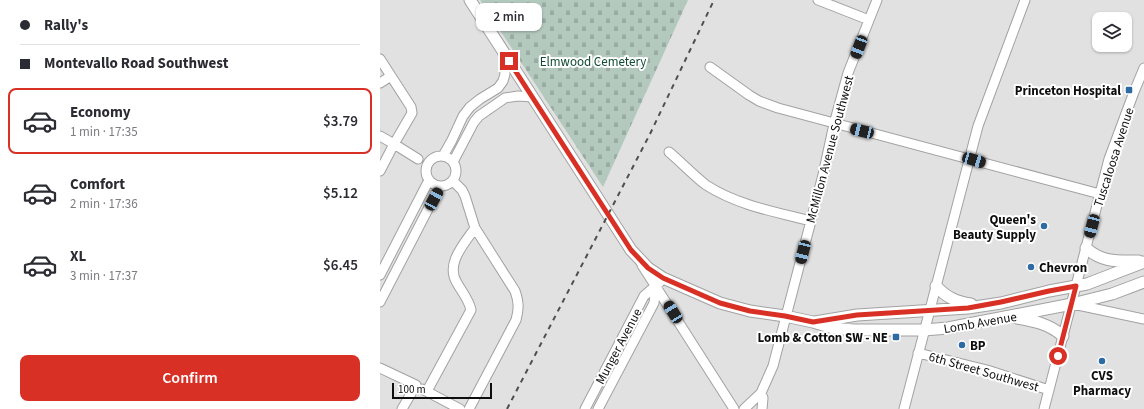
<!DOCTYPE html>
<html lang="en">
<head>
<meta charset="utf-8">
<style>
  :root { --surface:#fff; --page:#f2f2f3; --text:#2b2b33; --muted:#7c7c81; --line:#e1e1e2; --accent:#d93025 }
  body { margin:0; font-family:"Source Sans 3",sans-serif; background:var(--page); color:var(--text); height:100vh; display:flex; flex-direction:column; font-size:15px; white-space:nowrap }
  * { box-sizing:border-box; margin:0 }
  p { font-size:13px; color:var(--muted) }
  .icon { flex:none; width:22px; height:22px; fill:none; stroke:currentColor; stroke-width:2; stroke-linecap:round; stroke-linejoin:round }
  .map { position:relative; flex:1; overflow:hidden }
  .details { display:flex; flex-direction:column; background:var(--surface); width:380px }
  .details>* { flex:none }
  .top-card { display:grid; align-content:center; height:88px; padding:0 20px; background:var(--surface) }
  .controls { position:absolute; left:712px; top:12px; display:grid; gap:8px }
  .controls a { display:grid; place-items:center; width:40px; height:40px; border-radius:8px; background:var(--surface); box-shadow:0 1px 3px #0004; font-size:20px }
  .scale { position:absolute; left:12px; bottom:10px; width:100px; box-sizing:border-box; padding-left:4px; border:2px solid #0e0e0e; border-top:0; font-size:11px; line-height:14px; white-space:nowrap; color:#0e0e0e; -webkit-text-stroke:3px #fff; paint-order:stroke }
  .end { position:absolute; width:18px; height:18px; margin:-9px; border:5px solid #d93025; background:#fff; box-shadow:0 0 0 2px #fff }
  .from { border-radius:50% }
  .bubble { position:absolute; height:28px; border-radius:8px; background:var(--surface); box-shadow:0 1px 3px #0004; font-size:13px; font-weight:600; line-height:28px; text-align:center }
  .car { position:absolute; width:12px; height:24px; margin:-12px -6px; border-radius:5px; box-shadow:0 0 3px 1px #0007; background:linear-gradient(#222 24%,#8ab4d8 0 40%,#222 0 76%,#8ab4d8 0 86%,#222 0) }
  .top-card b { display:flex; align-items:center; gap:14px; height:38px; font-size:15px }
  .top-card b+b { border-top:1px solid var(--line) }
  .top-card i { width:10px; height:10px; background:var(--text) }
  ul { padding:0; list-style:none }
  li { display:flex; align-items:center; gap:12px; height:66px; margin:0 8px 6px; padding:0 12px; border:2px solid transparent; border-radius:8px }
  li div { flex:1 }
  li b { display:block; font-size:15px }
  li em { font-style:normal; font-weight:600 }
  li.current { border-color:var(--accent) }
  li>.icon { width:36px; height:36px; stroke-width:1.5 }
  .primary-button { display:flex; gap:8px; margin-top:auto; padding:8px 20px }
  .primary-button a { flex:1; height:46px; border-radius:8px; background:var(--accent); color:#fff; font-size:16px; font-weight:600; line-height:46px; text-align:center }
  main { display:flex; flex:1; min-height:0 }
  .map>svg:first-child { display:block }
  .cemetery { fill:url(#cemetery-stones) }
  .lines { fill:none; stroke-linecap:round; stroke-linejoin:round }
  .minor-casing { stroke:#a2a2a3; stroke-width:11 }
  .major-casing { stroke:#a2a2a3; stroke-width:13 }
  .minor { stroke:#fff; stroke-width:9 }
  .major { stroke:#fff; stroke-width:11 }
  .rail { stroke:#4f4f50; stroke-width:2; stroke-dasharray:5 5; stroke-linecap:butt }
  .route { stroke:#d93025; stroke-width:5 }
  .poi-dot { fill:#2d6ba2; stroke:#fff; stroke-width:1.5 }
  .labels { text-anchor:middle; stroke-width:4; stroke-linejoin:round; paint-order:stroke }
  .park-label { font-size:13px; fill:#104b35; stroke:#fff }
  .poi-label { font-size:13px; font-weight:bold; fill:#0e0e0e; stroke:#fff; text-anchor:end }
  .street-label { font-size:13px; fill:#0e0e0e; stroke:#fff }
</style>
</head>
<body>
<main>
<section class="details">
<div class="top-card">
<b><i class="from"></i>Rally's</b>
<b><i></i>Montevallo Road Southwest</b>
</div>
<ul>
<li class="current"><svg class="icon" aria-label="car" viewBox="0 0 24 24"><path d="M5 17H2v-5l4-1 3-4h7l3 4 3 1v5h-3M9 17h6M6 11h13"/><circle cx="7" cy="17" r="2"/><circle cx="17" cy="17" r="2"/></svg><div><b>Economy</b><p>1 min · 17:35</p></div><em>$3.79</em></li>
<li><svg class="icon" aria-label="car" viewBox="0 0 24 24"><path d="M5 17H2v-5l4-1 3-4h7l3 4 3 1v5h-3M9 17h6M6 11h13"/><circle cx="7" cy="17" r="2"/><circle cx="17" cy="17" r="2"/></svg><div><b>Comfort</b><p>2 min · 17:36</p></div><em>$5.12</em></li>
<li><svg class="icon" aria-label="car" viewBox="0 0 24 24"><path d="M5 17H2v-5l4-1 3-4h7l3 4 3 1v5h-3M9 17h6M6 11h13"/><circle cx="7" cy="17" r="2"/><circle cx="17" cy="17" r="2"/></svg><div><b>XL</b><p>3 min · 17:37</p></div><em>$6.45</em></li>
</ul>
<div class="primary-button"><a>Confirm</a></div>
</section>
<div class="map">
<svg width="764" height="409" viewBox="0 0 764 409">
  <defs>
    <pattern id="cemetery-stones" width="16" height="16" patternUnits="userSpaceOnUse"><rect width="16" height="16" fill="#b3c9be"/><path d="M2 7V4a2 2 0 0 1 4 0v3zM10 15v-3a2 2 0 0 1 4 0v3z" fill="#99aba2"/></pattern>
  </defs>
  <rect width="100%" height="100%" fill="#e1e1e2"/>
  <path class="cemetery" d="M100 0H308L223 187Z"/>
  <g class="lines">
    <g class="minor-casing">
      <path id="minor" d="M438 0 489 20
        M0 59 31 107 32 113 14 144 38 159
        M330 67 369 95 379 101 398 108 720 194
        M0 83 11 76
        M0 136 14 144 0 171
        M289 152C302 163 313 175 326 185 357 205 395 212 431 221
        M46 171a15 15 0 1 1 30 0a15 15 0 1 1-30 0Z
        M63 156 72 140 83 116 90 107 100 99 118 88 123 81 125 74 123 52
        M73 162 94 122 99 116 125 98 138 96 153 97
        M73 181 82 190 85 196 95 228 135 291C139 302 139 309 136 320L89 409
        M262 265 354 409
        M0 275 49 180
        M0 302 60 186
        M693 304 764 319
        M538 353 607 370 669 390
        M0 368 36 385 22 409
        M42 389 80 409
        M47 391 91 310C89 300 82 292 77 283 65 264 84 244 95 228
        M381 393 383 398 382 409
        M205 409 264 296 280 282
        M218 409 274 303 276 286
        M364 409 381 393 393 366 443 175 454 124 468 73 497 0
        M524 409 598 126 645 0
        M664 409 729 159 754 92 764 68"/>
    </g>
    <g class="major-casing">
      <path id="major" d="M90 0 251 250 268 268 283 278 340 303 370 311 405 316 433 322 453 328 473 330H544L568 328 692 304 732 294 764 282
        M706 248C723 263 738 261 759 261
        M556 286C566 297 576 302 591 304
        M637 318C655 321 669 324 683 336
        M435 322 477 315 588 308 621 303 669 291 707 284 764 262"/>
    </g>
    <use href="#minor" class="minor"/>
    <use href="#major" class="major"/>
    <path class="rail" d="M127 409 270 134 334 0"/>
  </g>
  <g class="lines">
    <path class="route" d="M129 61 251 250 268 268 283 278 340 303 370 311 405 316 433 322 477 315 588 308 621 302 669 291 696 286 678 356"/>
  </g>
  <g class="poi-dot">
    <rect x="745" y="86" width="8" height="8" rx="2"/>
    <circle cx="664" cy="226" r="4"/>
    <circle cx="651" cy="267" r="4"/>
    <rect x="512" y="333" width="8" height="8" rx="2"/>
    <circle cx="582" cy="345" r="4"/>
    <circle cx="722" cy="361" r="4"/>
  </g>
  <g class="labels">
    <g class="park-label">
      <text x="213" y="66">Elmwood Cemetery</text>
    </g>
    <g class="poi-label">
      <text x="741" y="95">Princeton Hospital</text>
      <text x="656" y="224">Queen's<tspan x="656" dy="15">Beauty Supply</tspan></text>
      <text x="659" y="272" text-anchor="start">Chevron</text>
      <text x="508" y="342">Lomb &amp; Cotton SW - NE</text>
      <text x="590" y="350" text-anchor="start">BP</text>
      <text x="722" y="380" text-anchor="middle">CVS<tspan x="722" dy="15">Pharmacy</tspan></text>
    </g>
    <g class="street-label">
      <text transform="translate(449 149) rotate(-75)" y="5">McMillon Avenue Southwest</text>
      <text transform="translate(733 157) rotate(-72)" y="5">Tuscaloosa Avenue</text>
      <text transform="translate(600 322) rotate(-10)" y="5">Lomb Avenue</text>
      <text transform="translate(238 346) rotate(-62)" y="5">Munger Avenue</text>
      <text transform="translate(604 371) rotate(16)" y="5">6th Street Southwest</text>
    </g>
  </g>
</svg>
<div class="controls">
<a><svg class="icon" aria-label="layers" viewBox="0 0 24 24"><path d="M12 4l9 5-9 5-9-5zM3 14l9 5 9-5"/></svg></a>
</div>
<div class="scale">100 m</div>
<i class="end from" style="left:678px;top:356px"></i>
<i class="end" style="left:129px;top:61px"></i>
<div class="bubble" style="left:96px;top:3px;width:66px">2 min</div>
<i class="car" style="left:479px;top:47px;rotate:201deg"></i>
<i class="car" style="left:482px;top:131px;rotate:284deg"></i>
<i class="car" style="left:594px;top:160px;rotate:106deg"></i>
<i class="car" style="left:54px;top:199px;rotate:28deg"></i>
<i class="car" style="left:712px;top:226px;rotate:195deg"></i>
<i class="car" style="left:423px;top:252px;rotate:194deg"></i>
<i class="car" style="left:293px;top:312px;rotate:328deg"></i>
</div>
</main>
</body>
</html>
